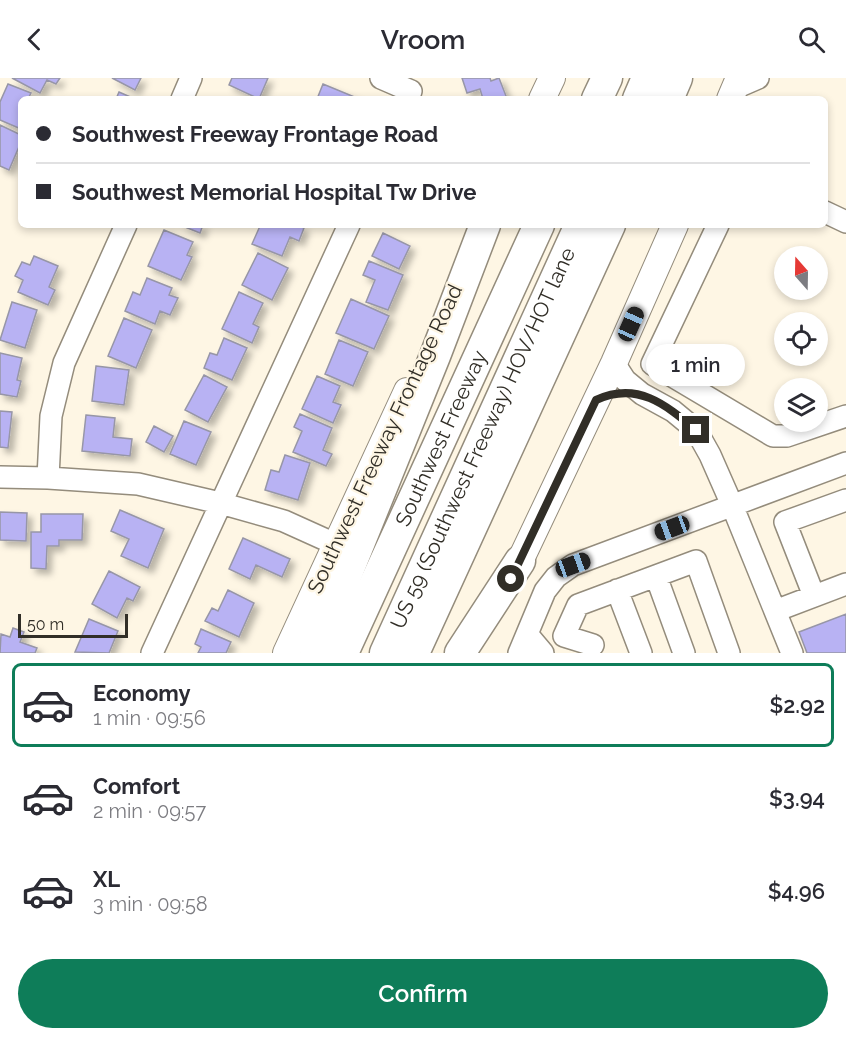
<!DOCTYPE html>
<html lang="en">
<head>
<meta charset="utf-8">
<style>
  :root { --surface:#fff; --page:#f2f2f3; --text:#2b2b33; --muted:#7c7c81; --line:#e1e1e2; --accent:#0e7d59 }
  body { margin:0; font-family:Raleway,sans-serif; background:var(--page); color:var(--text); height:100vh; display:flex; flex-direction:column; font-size:22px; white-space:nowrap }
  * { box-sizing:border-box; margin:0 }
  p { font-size:20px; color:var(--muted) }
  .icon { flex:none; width:33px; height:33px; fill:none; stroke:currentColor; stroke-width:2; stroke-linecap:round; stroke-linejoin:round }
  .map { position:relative; height:575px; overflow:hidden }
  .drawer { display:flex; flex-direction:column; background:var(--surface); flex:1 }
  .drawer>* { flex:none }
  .hud { position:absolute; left:18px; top:18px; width:810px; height:132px; border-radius:9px; box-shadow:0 3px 9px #0003; display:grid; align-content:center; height:132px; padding:0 18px; background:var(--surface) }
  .needle { width:39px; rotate:340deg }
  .controls { position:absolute; left:774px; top:168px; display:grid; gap:12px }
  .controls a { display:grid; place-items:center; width:54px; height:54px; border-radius:50%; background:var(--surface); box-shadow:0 3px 9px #0003; font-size:30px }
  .scale { position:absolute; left:18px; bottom:15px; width:110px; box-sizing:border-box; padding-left:6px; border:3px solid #312e27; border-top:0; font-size:16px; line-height:21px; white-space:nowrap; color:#312e27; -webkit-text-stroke:4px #fef6e4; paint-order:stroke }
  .end { position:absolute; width:27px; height:27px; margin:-14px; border:8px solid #312e27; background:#fff; box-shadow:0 0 0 3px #fff }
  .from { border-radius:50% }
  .bubble { position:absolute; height:42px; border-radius:21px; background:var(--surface); box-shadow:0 3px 9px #0003; font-size:20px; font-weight:600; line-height:42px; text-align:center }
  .car { position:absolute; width:18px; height:36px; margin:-18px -9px; border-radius:8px; box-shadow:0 0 4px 2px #0007; background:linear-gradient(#222 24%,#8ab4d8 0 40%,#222 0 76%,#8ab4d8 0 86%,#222 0) }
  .hud b { display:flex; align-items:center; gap:21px; height:57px; font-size:22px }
  .hud b+b { border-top:2px solid var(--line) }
  .hud i { width:15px; height:15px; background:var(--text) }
  ul { padding:10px 0 0; list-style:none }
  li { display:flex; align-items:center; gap:18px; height:84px; margin:0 12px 9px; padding:0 6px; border:3px solid transparent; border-radius:9px }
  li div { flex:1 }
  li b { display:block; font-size:22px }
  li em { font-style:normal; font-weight:600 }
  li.on { border-color:var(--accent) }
  li>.icon { width:54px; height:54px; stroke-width:1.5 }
  .button { display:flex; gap:12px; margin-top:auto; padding:12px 18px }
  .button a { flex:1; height:69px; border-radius:36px; background:var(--accent); color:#fff; font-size:24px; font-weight:600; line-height:69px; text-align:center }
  header { display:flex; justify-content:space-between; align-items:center; height:78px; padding:0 18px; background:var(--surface); font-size:27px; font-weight:600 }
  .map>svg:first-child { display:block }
  .building { fill:#b8b2f3; stroke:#9796a7; stroke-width:1.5; filter:url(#shadow) }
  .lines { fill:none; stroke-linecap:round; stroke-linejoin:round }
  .minor-casing { stroke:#948c7c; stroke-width:24 }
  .major-casing { stroke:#948c7c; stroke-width:28 }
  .highway-casing { stroke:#948c7c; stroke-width:33 }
  .minor { stroke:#fff; stroke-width:21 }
  .major { stroke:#fff; stroke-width:26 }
  .highway { stroke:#fff; stroke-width:30 }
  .route { stroke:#312e27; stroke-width:8 }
  .labels { text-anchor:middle; stroke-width:4.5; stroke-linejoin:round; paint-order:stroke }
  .street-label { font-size:21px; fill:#312e27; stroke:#fef6e4 }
</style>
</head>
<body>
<header><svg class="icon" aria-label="back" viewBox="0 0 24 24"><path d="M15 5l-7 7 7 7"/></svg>Vroom<svg class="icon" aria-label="search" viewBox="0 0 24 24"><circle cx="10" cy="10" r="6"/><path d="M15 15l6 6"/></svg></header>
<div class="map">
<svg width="846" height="575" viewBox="0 0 846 575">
  <defs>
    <filter id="shadow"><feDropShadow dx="5" dy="5" stdDeviation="3" flood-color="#0004"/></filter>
  </defs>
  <rect width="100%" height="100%" fill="#fef6e4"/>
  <path class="building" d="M12 0H60L56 6 47 2 40 15Z
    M112 0H141L135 12Z
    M232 0H268L259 21 229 7Z
    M462 0H490L491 3 499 0 506 18 498 21H483L480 11 467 15Z
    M8 6 31 15 28 21H21V51L0 42V24Z
    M323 6 357 20 356 21H317Z
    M119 14 135 21H116Z
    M0 47 21 57V64L9 92 0 88Z
    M180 147H203L200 155Z
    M257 147H297L304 150 299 163 290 159 282 178 252 166 260 148Z
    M164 152 193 164 187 177 192 179 181 202 148 188Z
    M383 155 410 168 399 191 372 178Z
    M258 175 288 190 272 222 242 207Z
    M34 178 58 188 49 209 55 212 48 227 18 214 23 202 15 198 22 184 30 187Z
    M369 183 403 197 388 232 366 224 375 202 363 197Z
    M147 200 172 210 169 217 178 220 170 237 160 233 155 246 125 233 133 214 140 217Z
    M239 214 263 225 253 246 259 249 252 265 222 251Z
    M351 221 389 238 374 271 336 255Z
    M12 224 37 232 25 270 0 262Z
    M124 240 152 252 136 290 108 278Z
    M224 260 247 270 232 302 204 290 210 275 217 277Z
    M339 262 368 274 353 308 325 296Z
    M0 275 22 280 17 302 21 303 17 319 0 316Z
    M96 288 129 292 124 327 92 323Z
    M204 297 227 309 208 344 185 332Z
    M317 298 340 308 333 324 341 327 333 345 302 331Z
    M0 333 12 334 8 370 0 369Z
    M300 336 332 350 323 372 332 376 326 388 293 374 302 353 294 349Z
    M86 337 115 340 113 359 132 361 130 378 82 373Z
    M184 343 211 354 196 387 170 376Z
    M154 348 173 358 164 374 146 364Z
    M285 377 310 385 298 422 265 412 271 392 279 394Z
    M120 432 164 451 148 490 121 478 129 461 111 453Z
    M0 434 27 435 26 463 0 462Z
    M41 436H83L82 462H59V468H47L46 491 31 490V454H41Z
    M243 460 290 481 282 499 256 487 250 501 229 491Z
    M109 493 140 509 133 523 127 520 117 540 92 526Z
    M228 512 254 525 239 559 205 543 212 530 218 533Z
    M846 536V575H807L799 554Z
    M89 541 118 553 109 575 75 574Z
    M13 550 24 554 20 564 37 570 35 575H0L1 556 10 559Z
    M201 551 231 564 226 575H198L201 569 195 566Z"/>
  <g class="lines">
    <g class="minor-casing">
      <path id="minor" d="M381 0 411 13 408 21
        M735 10 758 0
        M182 21 191 0
        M825 134 846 144
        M718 147 652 286 773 358H787L846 338
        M614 285 625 302 642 316 673 333 696 352 710 377 732 427 792 575
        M0 399 48 400 138 406 220 425 284 443 335 466
        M48 400 51 338 64 285 126 147
        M656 498 684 575
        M617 512 641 575
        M814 518 785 444 846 422
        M775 533 846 506
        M527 556 543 575
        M593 567 564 558 578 527 696 483 729 575
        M152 575 349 147
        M519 575 545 513 556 499 573 487 846 385"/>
    </g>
    <g class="major-casing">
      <path id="major" d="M542 21 552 0
        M730 21 739 0
        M511 502 614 285 675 147
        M286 575 407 313"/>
    </g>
    <g class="highway-casing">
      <g id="highway">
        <path d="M597 21 607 0"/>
        <path d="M638 21 647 0"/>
        <path d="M668 21 677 0"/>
        <path d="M315 575 435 278 485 147"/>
        <path id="s1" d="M343 575 539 147"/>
        <path id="s2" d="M385 575 580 147"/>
        <path d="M414 575 610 147"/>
        <path d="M460 575 520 483"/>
      </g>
    </g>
    <use href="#minor" class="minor"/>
    <use href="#major" class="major"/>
    <use href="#highway" class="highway"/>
  </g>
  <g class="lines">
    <path class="route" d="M511 501 596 322C637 303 665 326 696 352"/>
  </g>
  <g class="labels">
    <g class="street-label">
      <text transform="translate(385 361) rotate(-65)" y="7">Southwest Freeway Frontage Road</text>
      <text dy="7" stroke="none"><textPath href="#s1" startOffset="236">Southwest Freeway</textPath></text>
      <text dy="7" stroke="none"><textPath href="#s2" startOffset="236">US 59 (Southwest Freeway) HOV/HOT lane</textPath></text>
    </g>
  </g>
</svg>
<div class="controls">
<a><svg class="needle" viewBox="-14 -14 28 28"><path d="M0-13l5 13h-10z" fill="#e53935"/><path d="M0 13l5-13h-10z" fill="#7c7c81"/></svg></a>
<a><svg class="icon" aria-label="locate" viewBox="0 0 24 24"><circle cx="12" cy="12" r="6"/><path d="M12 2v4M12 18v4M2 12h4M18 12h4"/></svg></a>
<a><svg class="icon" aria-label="layers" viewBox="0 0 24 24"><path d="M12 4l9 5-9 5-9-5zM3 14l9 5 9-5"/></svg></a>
</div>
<div class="scale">50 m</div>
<i class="end from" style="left:511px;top:501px"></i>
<i class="end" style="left:696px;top:352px"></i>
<div class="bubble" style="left:646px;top:266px;width:99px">1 min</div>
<i class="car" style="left:631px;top:246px;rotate:24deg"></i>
<i class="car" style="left:672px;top:450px;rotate:250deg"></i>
<i class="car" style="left:573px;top:487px;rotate:70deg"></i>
<div class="hud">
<b><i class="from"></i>Southwest Freeway Frontage Road</b>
<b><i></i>Southwest Memorial Hospital Tw Drive</b>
</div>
</div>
<section class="drawer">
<ul>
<li class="on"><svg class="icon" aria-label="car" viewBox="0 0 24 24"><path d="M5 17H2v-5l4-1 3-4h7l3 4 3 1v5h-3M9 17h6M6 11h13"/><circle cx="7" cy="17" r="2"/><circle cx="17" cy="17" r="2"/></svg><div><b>Economy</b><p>1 min · 09:56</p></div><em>$2.92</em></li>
<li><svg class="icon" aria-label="car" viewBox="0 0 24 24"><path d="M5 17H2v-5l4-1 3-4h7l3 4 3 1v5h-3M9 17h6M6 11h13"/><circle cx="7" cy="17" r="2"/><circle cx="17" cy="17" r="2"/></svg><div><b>Comfort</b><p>2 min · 09:57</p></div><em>$3.94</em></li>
<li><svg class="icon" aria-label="car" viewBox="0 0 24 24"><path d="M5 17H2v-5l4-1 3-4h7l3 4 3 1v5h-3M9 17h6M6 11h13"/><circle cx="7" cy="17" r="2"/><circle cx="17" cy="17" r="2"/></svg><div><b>XL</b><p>3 min · 09:58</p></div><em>$4.96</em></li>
</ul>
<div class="button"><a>Confirm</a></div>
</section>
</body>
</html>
